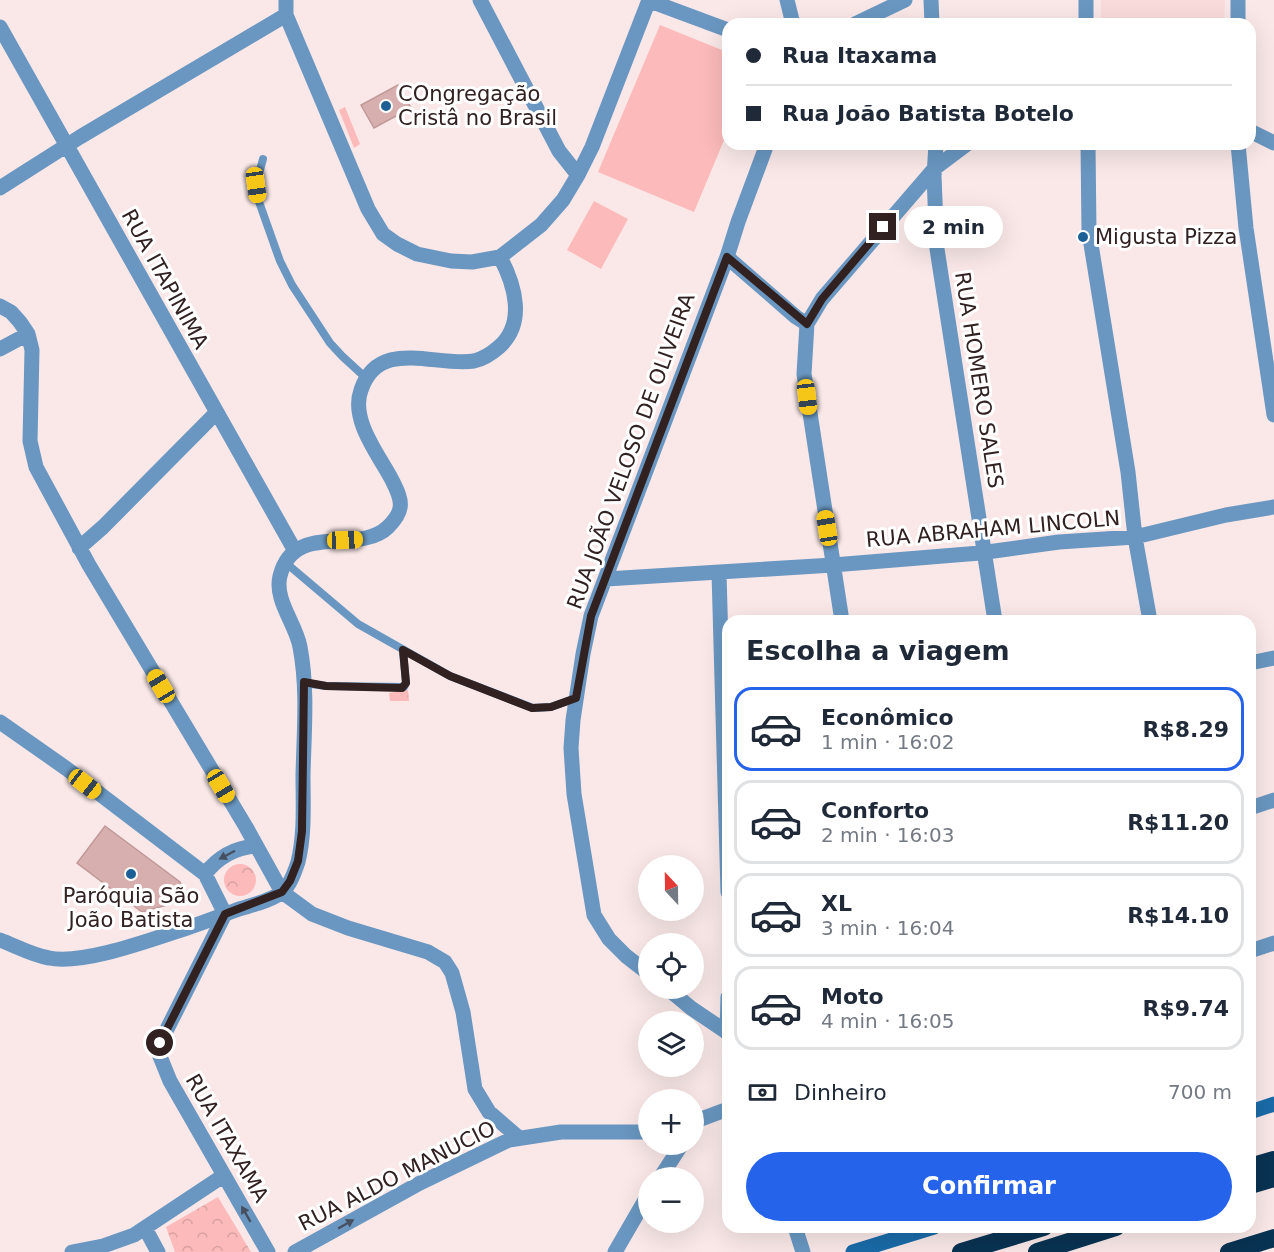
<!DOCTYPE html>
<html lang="pt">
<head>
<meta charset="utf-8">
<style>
  :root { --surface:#fff; --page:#f2f2f3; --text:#1f2937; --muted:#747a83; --line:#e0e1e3; --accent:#2563eb }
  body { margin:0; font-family:"DejaVu Sans",sans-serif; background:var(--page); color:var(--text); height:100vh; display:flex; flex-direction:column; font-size:22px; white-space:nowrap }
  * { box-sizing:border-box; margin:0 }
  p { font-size:20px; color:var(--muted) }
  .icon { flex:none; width:33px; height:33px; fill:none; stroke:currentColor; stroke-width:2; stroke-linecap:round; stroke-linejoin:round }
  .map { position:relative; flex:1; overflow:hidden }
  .side { position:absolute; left:722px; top:615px; width:534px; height:618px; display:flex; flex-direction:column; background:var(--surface); border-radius:18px; box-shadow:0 6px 24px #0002 }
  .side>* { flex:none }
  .hud { position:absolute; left:722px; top:18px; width:534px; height:132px; border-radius:18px; box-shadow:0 6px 24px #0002; display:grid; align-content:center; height:132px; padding:0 24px; background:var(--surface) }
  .needle { width:39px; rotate:338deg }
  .controls { position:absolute; left:638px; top:855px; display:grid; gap:12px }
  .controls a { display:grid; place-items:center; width:66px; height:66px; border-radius:50%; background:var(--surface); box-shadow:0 6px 24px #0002; font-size:30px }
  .end { position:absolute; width:27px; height:27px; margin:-14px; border:8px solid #312121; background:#fff; box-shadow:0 0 0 3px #fff }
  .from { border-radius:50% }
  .bubble { position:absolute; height:42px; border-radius:21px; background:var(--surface); box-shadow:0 6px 24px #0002; font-size:20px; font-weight:700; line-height:42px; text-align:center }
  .car { position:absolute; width:18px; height:36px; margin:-18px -9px; border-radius:8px; box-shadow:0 0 4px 2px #0007; background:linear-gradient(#f5c518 24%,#345 0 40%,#f5c518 0 76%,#345 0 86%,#f5c518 0) }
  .hud b { display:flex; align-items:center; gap:21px; height:57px; font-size:22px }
  .hud b+b { border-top:2px solid var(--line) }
  .hud i { width:15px; height:15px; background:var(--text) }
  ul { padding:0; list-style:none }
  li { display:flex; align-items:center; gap:18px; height:84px; margin:0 12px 9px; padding:0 12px; border:3px solid var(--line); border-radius:18px }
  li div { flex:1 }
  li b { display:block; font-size:22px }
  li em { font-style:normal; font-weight:700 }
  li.current { border-color:var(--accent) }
  li>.icon { width:54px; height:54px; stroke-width:1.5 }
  h2 { padding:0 24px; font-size:27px; line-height:72px }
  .pay { display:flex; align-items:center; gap:15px; height:66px; padding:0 24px; font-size:22px }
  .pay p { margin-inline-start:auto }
  .button { display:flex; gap:12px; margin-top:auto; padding:12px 24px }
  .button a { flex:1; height:69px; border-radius:36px; background:var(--accent); color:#fff; font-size:24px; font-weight:700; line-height:69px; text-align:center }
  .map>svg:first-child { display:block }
  .built { fill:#fadbdb }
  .park { fill:url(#park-crowns) }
  .garden { fill:#fcbaba }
  .building { fill:#d8afaf; stroke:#c09898; stroke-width:1.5 }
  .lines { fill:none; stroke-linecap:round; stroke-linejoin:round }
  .service { stroke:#6997c1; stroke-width:8 }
  .minor { stroke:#6997c1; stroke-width:15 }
  .secondary { stroke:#1a6ba8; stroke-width:15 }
  .motorway { stroke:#093352; stroke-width:18 }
  .oneway { fill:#475061 }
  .route { stroke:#312121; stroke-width:8 }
  .poi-dot { fill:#1c6095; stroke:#fff; stroke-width:2 }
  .labels { text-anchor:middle; stroke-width:6; stroke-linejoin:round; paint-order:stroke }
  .poi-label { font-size:21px; fill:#312121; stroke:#fff; text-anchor:start }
  .street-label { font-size:21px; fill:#312121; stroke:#fff }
</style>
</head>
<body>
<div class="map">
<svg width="1274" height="1252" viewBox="0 0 1274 1252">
  <defs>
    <pattern id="park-crowns" width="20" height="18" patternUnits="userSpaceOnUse" patternTransform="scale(1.5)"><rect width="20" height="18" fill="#fcbaba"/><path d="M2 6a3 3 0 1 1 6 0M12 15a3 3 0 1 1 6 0" fill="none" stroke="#d8a0a0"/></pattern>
  </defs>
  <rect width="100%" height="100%" fill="#fae8e8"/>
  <path class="built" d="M1101 0H1225L1224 24H1101Z"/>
  <path class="park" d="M408 690 409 701H390L389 693Z
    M224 880a16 16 0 1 1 32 0a16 16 0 1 1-32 0Z
    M218 1197 251 1252H175L166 1227Z"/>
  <path class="garden" d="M660 25 727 52V133L694 212 598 172Z
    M345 107 360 144 354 148 339 110Z
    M594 201 628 219 601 269 567 250Z"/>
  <path class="building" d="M398 85 411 108 374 128 361 105Z
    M105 826 180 882 185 900 142 912 77 863Z"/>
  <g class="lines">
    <path class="service" d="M263 159 256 185 258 199 280 261 292 285 330 343 342 356 366 378
      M286 563 358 624 450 676 533 708 551 707 576 698
      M304 683 326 686 404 687 406 683 403 650"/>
    <path class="minor" d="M286 0V15L368 209 383 234 397 244 417 254 451 261 472 262 500 257 541 225 563 200 578 175 592 147 649 0
      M480 0 559 151 578 175
      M787 0 793 24
      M931 0 932 24
      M1086 0V24
      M650 1 728 30
      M855 24 905 0
      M1238 24V0
      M0 27 295 551
      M1250 131 1274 143
      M936 144 934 176 937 249 995 621
      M1088 144 1089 232 1128 472 1135 537 1150 621
      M1238 144 1246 228 1274 415
      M0 188 80 137 286 15
      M727 257 796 317 807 324
      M0 306 11 312 20 322 28 334 32 350 30 441 36 467 89 565 246 827 282 892 312 914 348 928 428 952 445 962 452 973 463 1012 475 1089 489 1112 519 1138
      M0 349 28 334
      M79 548 103 527 216 413
      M719 573 728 892
      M606 579 833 565 980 553 1059 542 1135 537 1226 515 1274 507
      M842 621 804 374 807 324 822 299 935 168 967 144
      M1250 663 1274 658
      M0 722 67 769 205 874 225 914
      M1250 808 1274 800
      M205 874C218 857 234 848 255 846
      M225 914 160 1043 159 1054 170 1081 268 1252
      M0 940C16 946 32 955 49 958 83 965 150 940 184 929 203 923 220 916 239 909 252 905 271 901 282 892 290 886 295 871 298 862 305 834 303 803 303 775 304 732 308 689 300 647 296 624 274 600 280 576 294 520 358 556 388 527 393 522 399 515 400 508 402 499 396 488 392 480 379 455 350 420 361 390 379 337 435 367 474 361 483 359 491 354 499 347 526 323 515 285 500 257
      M1250 951 1274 943
      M648 973 626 956 609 939 594 915 574 794 571 748 573 720 583 654 591 616 727 257 738 222 767 144
      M667 988 691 1008 728 1033
      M727 1033 728 997
      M693 1122 728 1109
      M660 1178 682 1144
      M795 1227 803 1252
      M145 1228 158 1252
      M72 1252 103 1246 134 1235 223 1176
      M295 1252 420 1183 509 1140 561 1132H648
      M615 1252 648 1195"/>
    <path class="secondary" d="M1250 1112 1274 1104
      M853 1252 934 1227"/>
    <path class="motorway" d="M1250 1167 1274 1160
      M1250 1185 1274 1178
      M961 1252 1044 1227
      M1037 1252 1116 1227
      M1229 1252 1274 1238"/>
  </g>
  <defs><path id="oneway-solid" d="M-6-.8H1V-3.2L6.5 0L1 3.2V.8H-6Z" transform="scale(1.5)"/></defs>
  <g class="oneway">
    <use href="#oneway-solid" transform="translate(227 855) rotate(152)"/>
    <use href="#oneway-solid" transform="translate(246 1214) rotate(-120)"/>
    <use href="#oneway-solid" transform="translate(346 1224) rotate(-30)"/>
  </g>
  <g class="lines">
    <path class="route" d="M160 1043 225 914 282 892 290 881 298 861 302 831 304 682 326 686 402 688 406 683 403 650 450 676 532 708 551 707 576 698 591 616 727 257 807 324 822 299 883 227"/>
  </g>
  <g class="poi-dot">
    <circle cx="386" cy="106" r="6"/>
    <circle cx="1083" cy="237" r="6"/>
    <circle cx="131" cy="874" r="6"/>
  </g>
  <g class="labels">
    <g class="poi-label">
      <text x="398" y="101">COngregação<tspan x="398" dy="24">Cristâ no Brasil</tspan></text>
      <text x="1095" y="244">Migusta Pizza</text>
      <text x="131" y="903" text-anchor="middle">Paróquia São<tspan x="131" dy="24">João Batista</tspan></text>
    </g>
    <g class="street-label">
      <text transform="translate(165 279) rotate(61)" y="7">RUA ITAPINIMA</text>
      <text transform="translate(979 380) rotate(81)" y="7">RUA HOMERO SALES</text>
      <text transform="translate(631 451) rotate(-70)" y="7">RUA JOÃO VELOSO DE OLIVEIRA</text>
      <text transform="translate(993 529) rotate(-5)" y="7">RUA ABRAHAM LINCOLN</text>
      <text transform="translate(227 1138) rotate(60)" y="7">RUA ITAXAMA</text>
      <text transform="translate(397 1176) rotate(-27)" y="7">RUA ALDO MANUCIO</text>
    </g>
  </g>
</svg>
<div class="controls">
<a><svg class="needle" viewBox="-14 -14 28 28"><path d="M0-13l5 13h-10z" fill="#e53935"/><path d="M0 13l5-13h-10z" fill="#747a83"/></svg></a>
<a><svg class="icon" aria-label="locate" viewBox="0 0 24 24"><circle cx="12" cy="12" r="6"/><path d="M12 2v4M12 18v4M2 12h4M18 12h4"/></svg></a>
<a><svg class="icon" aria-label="layers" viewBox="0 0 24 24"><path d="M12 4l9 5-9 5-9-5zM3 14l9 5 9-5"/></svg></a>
<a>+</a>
<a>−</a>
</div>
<i class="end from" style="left:160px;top:1043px"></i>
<i class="end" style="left:883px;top:227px"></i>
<div class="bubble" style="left:904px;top:206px;width:99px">2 min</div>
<i class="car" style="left:256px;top:185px;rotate:172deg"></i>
<i class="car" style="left:807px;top:397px;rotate:173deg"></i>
<i class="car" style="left:827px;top:528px;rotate:351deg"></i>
<i class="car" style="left:345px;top:540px;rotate:88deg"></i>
<i class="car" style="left:161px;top:686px;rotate:329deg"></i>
<i class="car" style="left:85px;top:784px;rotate:128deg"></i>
<i class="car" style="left:221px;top:786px;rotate:149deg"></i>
<div class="hud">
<b><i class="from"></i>Rua Itaxama</b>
<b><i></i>Rua João Batista Botelo</b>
</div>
<section class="side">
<h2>Escolha a viagem</h2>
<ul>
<li class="current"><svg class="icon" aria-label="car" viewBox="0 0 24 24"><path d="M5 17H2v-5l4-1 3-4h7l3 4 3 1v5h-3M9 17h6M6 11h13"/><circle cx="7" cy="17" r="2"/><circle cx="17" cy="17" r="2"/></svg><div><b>Econômico</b><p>1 min · 16:02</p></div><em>R$8.29</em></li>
<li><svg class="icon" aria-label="car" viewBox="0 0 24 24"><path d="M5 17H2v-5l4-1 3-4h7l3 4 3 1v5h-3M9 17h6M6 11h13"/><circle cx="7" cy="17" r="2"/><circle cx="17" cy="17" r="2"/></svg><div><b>Conforto</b><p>2 min · 16:03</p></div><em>R$11.20</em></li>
<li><svg class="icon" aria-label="car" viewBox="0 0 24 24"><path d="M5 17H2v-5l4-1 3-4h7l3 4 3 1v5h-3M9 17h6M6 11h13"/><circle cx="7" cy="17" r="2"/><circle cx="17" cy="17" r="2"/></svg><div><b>XL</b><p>3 min · 16:04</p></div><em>R$14.10</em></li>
<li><svg class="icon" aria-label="car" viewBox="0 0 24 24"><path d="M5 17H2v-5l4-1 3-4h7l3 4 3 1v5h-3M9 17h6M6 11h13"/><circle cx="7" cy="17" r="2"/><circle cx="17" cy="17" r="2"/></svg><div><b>Moto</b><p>4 min · 16:05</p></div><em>R$9.74</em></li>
</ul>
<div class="pay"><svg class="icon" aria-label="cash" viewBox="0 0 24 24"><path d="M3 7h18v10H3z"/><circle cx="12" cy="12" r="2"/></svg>Dinheiro<p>700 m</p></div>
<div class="button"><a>Confirmar</a></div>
</section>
</div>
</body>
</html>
